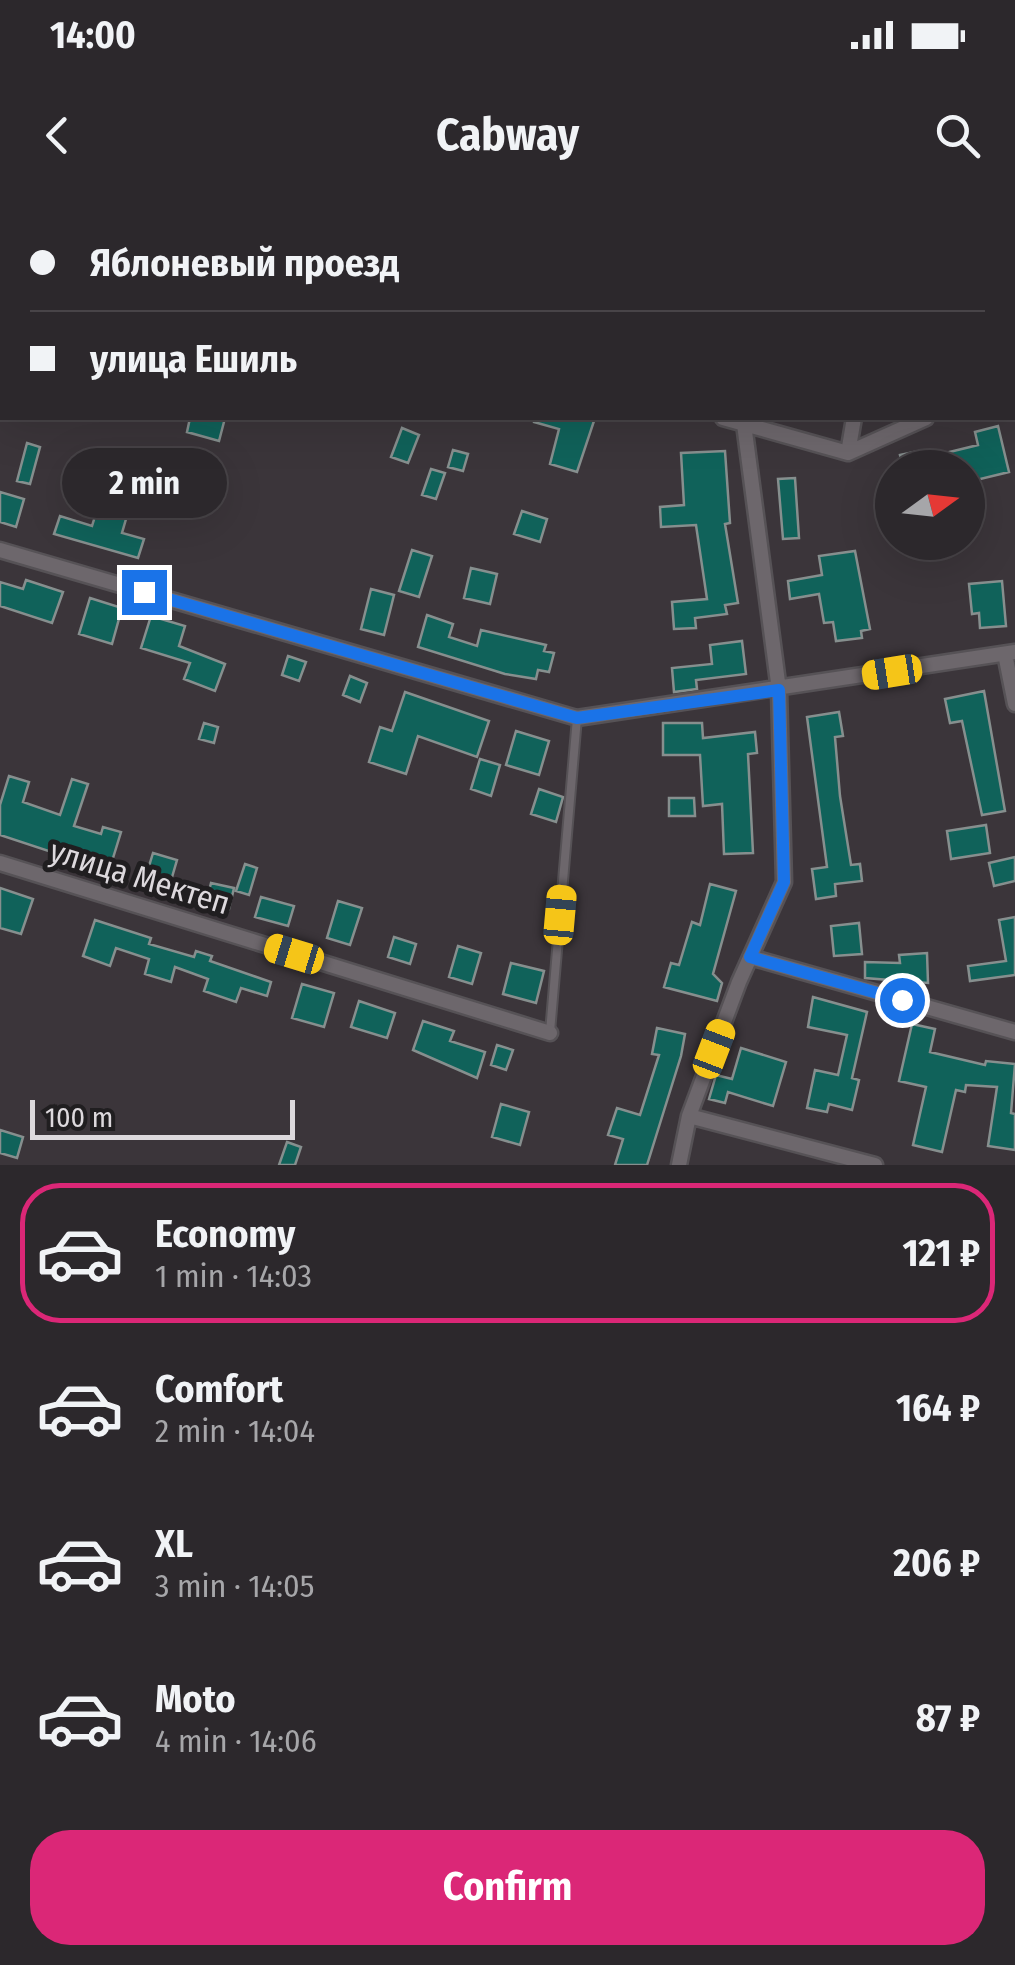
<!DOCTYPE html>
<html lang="en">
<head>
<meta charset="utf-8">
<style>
  :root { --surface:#2c282c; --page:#343034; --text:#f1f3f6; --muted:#a6a6a9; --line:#484448; --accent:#db2777 }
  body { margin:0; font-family:"Fira Sans Condensed",sans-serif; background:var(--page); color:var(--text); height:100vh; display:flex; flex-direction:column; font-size:38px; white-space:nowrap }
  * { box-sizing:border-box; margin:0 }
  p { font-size:32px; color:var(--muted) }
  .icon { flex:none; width:55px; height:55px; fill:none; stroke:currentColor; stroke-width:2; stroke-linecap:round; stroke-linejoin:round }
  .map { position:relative; height:965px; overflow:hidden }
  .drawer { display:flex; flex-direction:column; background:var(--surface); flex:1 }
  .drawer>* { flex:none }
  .hud { position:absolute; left:0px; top:0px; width:1015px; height:220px; box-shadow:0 10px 40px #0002,0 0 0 2px var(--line); display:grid; align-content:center; height:220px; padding:0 30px; background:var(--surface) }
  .needle { width:65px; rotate:75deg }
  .tools { position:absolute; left:875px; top:250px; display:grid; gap:20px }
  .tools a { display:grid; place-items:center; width:110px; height:110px; border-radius:50%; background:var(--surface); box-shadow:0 10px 40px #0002,0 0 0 2px var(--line); font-size:50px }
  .scale { position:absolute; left:30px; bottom:25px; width:265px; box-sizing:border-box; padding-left:10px; border:5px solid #ddd9dd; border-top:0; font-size:28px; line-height:35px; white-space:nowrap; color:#ddd9dd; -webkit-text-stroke:8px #201e20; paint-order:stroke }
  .end { position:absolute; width:45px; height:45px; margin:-22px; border:12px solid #1a73e8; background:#fff; box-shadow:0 0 0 5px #fff }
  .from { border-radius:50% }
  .bubble { position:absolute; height:70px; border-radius:35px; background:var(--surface); box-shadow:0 10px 40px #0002,0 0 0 2px var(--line); font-size:32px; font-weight:700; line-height:70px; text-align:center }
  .car { position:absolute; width:30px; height:60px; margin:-30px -15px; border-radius:12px; box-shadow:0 0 8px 2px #0007; background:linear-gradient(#f5c518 24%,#345 0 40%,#f5c518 0 76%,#345 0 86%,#f5c518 0) }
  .hud b { display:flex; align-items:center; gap:35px; height:95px; font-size:38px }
  .hud b+b { border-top:2px solid var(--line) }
  .hud i { width:25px; height:25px; background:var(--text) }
  ul { padding:18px 0 0; list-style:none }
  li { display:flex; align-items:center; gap:30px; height:140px; margin:0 20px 15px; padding:0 10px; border:5px solid transparent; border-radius:40px }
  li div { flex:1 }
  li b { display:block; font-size:38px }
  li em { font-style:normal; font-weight:700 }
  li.on { border-color:var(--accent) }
  li>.icon { width:90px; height:90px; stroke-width:1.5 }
  .button { display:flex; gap:20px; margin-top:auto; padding:20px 30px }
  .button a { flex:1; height:115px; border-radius:40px; background:var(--accent); color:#fff; font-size:40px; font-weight:700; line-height:115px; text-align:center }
  .status { display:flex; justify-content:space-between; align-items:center; height:70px; padding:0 50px; background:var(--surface); direction:ltr }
  .status svg { height:28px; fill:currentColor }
  header { display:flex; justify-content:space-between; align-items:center; height:130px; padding:0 30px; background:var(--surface); font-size:45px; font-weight:700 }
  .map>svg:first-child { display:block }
  .building { fill:#10625a; stroke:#868f8e; stroke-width:2.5 }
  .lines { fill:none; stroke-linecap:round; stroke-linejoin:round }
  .lane-casing { stroke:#565256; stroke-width:12 }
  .street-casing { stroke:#565256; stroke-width:19 }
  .lane { stroke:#6d676c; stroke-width:8 }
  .street { stroke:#6d676c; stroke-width:14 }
  .route { stroke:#1a73e8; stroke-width:12 }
  .labels { text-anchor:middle; stroke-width:10; stroke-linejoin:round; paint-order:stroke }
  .street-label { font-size:32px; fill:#ddd9dd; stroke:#201e20 }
</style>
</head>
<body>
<div class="status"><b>14:00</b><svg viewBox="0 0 49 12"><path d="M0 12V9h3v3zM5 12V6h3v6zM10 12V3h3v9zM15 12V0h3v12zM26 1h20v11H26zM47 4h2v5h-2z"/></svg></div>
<header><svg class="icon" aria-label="back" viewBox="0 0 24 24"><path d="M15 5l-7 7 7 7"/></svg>Cabway<svg class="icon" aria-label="search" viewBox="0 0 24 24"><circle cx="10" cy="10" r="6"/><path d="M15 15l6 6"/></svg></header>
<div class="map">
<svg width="1015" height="965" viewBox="0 0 1015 965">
  <rect width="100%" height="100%" fill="#3b353a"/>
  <path class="building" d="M190 218H225L219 241 187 232Z
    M534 218H595L577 272 550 264 559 229 534 222Z
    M998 226 1009 272 968 282V268H903L900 255 919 251 921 259 978 245 975 232Z
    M402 228 419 235 408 263 391 257Z
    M27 243 40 247 30 284 17 281Z
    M453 250 468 254 463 271 448 267Z
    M725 251 730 323 725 324 738 403 725 405 727 414 695 418 696 428 674 429 672 402 707 399 696 325 661 327 660 307 684 305 681 253Z
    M431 269 445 273 436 299 422 295Z
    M795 278 799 338 783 339 778 279Z
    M892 291V309L881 312 876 295Z
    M0 292 24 299 16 327 0 322Z
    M97 310 126 319 122 333 144 339 138 358 54 334 60 316 92 326Z
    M522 311 547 319 540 342 514 334Z
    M412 350 432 356 419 397 399 391Z
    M855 351 870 429 861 431 862 438 836 441 833 422 824 423 819 394 790 399 788 381 822 375 819 356Z
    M471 368 497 374 490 404 464 398Z
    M26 380 63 392 52 423 0 406V382L23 389Z
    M1002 381 1006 426 980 428 979 413 972 414 969 384Z
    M371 389 394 395 384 435 361 429Z
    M90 398 122 408 112 444 79 434Z
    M427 415 453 424 449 437 477 446 481 430 546 445 544 451 554 453 549 472 538 470 536 479 505 474 418 447Z
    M151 416 185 426 179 446 225 464 215 491 184 479 190 463 141 448Z
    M742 441 746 474 696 480 697 489 674 492 672 468 712 464 710 445Z
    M288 456 306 462 299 481 282 475Z
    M350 476 367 483 360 502 343 495Z
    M984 491 1005 611 982 615 962 521 950 523 945 499Z
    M405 492 489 521 477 557 418 536 406 574 369 562 380 527 392 531Z
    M839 512 843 536 835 537 840 596 851 665 860 664 862 681 835 684 836 696 816 699 812 669 827 667 807 517Z
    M204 523 218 527 214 543 199 539Z
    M663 523H702L703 538 755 532 757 553 748 554 753 653 724 654 722 604 703 606 700 555H663Z
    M516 531 549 541 539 575 506 565Z
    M480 559 500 565 491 596 471 589Z
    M9 576 29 582 23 602 60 615 72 579 88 584 74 626 101 634 103 627 121 632 109 671 0 635V605Z
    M539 589 563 597 556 622 531 614Z
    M669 598H694L695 616H669Z
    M986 625 990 653 951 659 947 631Z
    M153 653 177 660 170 684 146 676Z
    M1015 657V681L994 686 989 663Z
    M245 664 257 668 249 695 236 691Z
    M211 683 234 688 229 709 206 703Z
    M710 684 736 691 713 774 722 783 717 801 664 787 671 763 679 765 692 722 700 725Z
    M0 688 33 699 21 734 0 728Z
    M261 697 294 706 288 726 255 717Z
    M338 701 362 708 350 745 327 738Z
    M1015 717V775L970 781 968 766 1006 761 999 720Z
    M95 720 151 738 149 744 194 757 196 751 212 756 210 761 271 782 267 796 241 788 236 802 204 791 208 779 175 767 171 782 145 774 149 759 116 748 110 766 83 756Z
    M859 723 862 754 834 756 831 726Z
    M394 737 416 744 410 764 388 757Z
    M458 746 481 753 472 784 449 777Z
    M927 753 928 783 865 778V762L900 763 899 755Z
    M511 763 544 771 536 803 503 794Z
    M302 784 334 793 324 827 292 818Z
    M813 797 867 812 852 878 859 880 852 910 829 904 827 912 807 908 815 870 838 875 847 835 808 827Z
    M359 801 395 813 387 838 351 827Z
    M423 821 454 831 450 841 485 852 477 878 413 850Z
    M912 824 935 829 930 852 985 865 986 861 1015 864 1011 913 1015 914V950L988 946 997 887 966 885 965 892 956 890 942 952 913 945 926 887 899 881Z
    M657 828 685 834 681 856 647 965H615L623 939 608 935 617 908 640 915 659 855 652 854Z
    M497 845 513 850 506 870 491 865Z
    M741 848 786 862 773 906 728 892 725 903 709 899 716 875 732 879Z
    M501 904 529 912 520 945 492 937Z
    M0 930 23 937 17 958 0 953Z
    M287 942 301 947 295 965H279Z"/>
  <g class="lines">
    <g class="lane-casing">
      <path id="lane" d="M550 832 577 518"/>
    </g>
    <g class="street-casing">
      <path id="street" d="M845 0 846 2
        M95 2 96 0
        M1012 86 1015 85
        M0 93 2 90
        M1012 178 1015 177
        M723 218 848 253 926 218
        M848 253 854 218
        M0 350 577 518 1015 452
        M1005 454 1015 504
        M0 663 550 833
        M750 757 1015 832
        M689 916 875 965
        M679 965 689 916 739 782 784 682 779 490 744 224"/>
    </g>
    <use href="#lane" class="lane"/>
    <use href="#street" class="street"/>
  </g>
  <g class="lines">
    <path class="route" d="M144 392 577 518 779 490 784 682 750 757 902 800"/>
  </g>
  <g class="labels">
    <g class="street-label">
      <text transform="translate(140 677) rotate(17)" y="11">улица Мектеп</text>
    </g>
  </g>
</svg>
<div class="tools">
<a><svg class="needle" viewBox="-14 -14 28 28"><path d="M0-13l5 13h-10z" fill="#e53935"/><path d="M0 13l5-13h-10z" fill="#a6a6a9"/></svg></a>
</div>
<div class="scale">100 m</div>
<i class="end from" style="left:902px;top:800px"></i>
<i class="end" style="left:144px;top:392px"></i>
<div class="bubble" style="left:62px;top:248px;width:165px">2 min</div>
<i class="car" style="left:892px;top:472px;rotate:261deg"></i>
<i class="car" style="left:560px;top:715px;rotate:5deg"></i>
<i class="car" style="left:294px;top:754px;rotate:287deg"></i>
<i class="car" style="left:714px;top:849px;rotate:21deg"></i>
<div class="hud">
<b><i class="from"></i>Яблоневый проезд</b>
<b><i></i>улица Ешиль</b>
</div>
</div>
<section class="drawer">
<ul>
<li class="on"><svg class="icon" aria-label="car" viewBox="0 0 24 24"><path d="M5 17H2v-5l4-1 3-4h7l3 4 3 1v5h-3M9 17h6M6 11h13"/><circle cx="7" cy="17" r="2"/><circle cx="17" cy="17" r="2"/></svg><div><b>Economy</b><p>1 min · 14:03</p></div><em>121 ₽</em></li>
<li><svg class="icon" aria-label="car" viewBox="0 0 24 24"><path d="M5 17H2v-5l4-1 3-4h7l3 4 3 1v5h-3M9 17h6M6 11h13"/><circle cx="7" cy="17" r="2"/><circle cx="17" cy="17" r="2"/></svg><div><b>Comfort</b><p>2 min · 14:04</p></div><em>164 ₽</em></li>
<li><svg class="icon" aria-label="car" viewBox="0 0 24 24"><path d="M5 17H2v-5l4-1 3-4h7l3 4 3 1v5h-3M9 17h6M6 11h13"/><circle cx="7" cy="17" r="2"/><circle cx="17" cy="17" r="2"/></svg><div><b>XL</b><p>3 min · 14:05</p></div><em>206 ₽</em></li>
<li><svg class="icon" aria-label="car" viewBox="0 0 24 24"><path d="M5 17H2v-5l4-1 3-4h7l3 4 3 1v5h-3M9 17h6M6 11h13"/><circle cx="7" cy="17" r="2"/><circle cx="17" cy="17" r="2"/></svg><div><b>Moto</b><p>4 min · 14:06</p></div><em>87 ₽</em></li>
</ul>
<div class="button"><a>Confirm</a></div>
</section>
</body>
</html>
